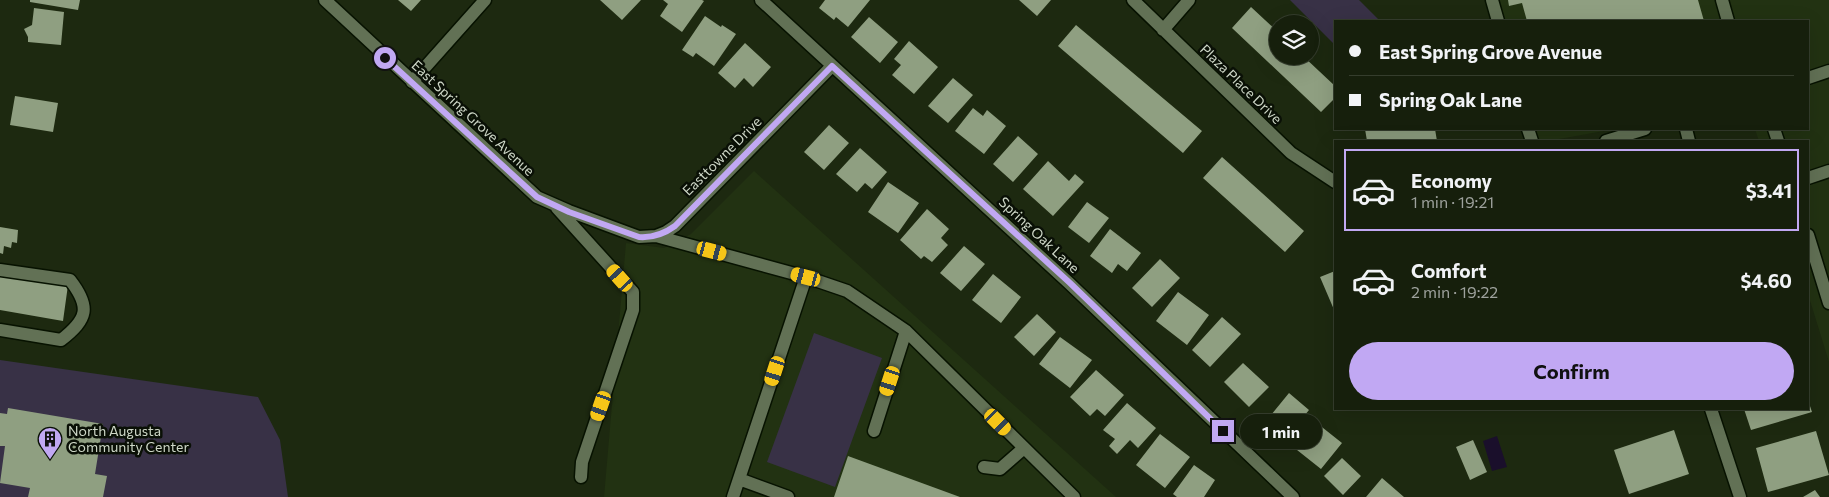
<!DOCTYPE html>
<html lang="en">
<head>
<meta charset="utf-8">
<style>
  :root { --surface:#161f0c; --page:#1f2715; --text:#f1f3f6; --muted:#9ea29d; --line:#353d2d; --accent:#c1a8f3 }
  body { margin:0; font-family:Commissioner,sans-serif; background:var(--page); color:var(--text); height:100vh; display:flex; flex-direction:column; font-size:19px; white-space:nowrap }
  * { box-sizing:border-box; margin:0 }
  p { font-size:16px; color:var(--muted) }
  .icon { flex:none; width:28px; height:28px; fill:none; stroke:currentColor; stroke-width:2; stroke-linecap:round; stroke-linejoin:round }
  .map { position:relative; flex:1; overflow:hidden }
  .side { position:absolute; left:1334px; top:140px; width:475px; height:270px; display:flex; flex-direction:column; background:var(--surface); border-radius:0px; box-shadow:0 5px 20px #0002,0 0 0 1px var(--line) }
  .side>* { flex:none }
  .hud { position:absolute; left:1334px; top:20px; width:475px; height:110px; border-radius:0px; box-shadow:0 5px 20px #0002,0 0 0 1px var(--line); display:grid; align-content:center; height:110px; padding:0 15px; background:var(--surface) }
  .buttons { position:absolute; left:1269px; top:15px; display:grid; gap:10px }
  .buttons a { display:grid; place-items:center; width:50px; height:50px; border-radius:50%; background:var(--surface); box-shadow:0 5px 20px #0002,0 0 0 1px var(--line); font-size:25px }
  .end { position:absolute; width:22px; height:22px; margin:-11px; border:6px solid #c1a8f3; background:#111; box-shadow:0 0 0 2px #111 }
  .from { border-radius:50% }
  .bubble { position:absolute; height:35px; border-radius:18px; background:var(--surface); box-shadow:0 5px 20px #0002,0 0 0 1px var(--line); font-size:16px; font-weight:700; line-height:35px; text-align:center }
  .car { position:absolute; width:15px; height:30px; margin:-15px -8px; border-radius:6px; box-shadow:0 0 4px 1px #0007; background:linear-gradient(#f5c518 24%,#345 0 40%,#f5c518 0 76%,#345 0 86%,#f5c518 0) }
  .hud b { display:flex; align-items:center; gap:18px; height:48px; font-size:19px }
  .hud b+b { border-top:1px solid var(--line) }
  .hud i { width:12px; height:12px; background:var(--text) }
  ul { padding:9px 0 0; list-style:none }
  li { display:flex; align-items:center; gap:15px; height:82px; margin:0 10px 8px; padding:0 5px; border:2px solid transparent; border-radius:0px }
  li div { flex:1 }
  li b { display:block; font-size:19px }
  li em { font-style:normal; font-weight:700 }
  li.on { border-color:var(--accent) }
  li>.icon { width:45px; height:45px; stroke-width:1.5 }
  .cta { display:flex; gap:10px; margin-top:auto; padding:10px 15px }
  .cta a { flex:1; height:58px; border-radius:30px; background:var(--accent); color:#111; font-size:20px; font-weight:700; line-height:58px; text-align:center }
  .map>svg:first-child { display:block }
  .built { fill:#223212 }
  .green { fill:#383146 }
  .water { fill:#1a0f2b }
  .building { fill:#8f9f81 }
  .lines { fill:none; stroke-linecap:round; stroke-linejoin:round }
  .minor-casing { stroke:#071200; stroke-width:15 }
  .minor { stroke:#627155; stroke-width:12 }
  .route { stroke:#c1a8f3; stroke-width:6 }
  .labels { text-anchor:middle; stroke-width:5; stroke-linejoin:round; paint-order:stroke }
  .street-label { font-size:14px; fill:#ced7c7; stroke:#0a1006 }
  .poi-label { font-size:14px; fill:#ced7c7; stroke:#0a1006; text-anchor:start }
</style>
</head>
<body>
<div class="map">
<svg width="1829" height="497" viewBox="0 0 1829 497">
  <rect width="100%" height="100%" fill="#1d2910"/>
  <path class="built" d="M1492 0H1829V362L1808 294V141H1759L1755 129H1808V21H1498Z
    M1528 129H1615L1548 141H1532Z
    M754 171 1116 497H604L626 243 664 248 691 234Z"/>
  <path class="green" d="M1290 0H1359L1380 21H1335V45Z
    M814 333 882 358 835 487 767 462Z
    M0 360 258 397 280 440 288 497H0Z"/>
  <path class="water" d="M1497 436 1507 467 1492 471 1483 441Z"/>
  <path class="building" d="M30 0H80L78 10 30 2Z
    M398 0H421L411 11Z
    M600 0H641L622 20Z
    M663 0H702L704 1 682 32 660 16 668 4Z
    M825 0H870L848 27 836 17 834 20 819 8Z
    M1019 0H1051L1037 16Z
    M1508 0H1698L1704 21H1527L1522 3 1509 6Z
    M1251 7 1278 32V56H1303L1335 86V98L1321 112 1232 28Z
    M34 8 64 12 61 45 28 42V37L24 29 32 25Z
    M705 16 721 27 722 25 736 34 714 66 696 53 693 57 682 50Z
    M869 17 898 42 880 63 851 37Z
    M1076 25 1202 131 1183 153 1058 46Z
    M909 41 938 67 914 94 892 75 901 65 894 59Z
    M745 43 771 67 753 87 744 78 735 88 718 73Z
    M953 78 973 95 948 123 928 106Z
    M15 96 58 103 53 132 10 125Z
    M973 108 983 116 987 110 1006 126 984 154 955 131Z
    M829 125 849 143 824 170 804 152Z
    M1365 129H1435L1437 141H1367Z
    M1018 136 1038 154 1013 182 993 164Z
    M860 148 887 172 872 189 865 183 857 192 836 174Z
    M1222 157 1304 231 1285 252 1203 178Z
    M1048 161 1069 181 1075 174 1084 182 1053 216 1023 189Z
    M888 182 919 203 898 233 868 212Z
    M1087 202 1109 218 1089 243 1068 227Z
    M927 209 949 229 941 238 948 245 932 262 924 256 921 259 900 240Z
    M0 227 18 230 17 243 12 242 11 248 4 246 3 254 0 253Z
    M1110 229 1141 253 1127 271 1118 264 1112 273 1090 256Z
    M964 246 985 264 961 291 940 273Z
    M1160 259 1180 278 1152 307 1132 288Z
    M1335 271V312L1320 277Z
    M0 274 68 285 63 321 0 310Z
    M993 274 1021 297 1001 323 972 300Z
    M1178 292 1209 315 1187 345 1156 321Z
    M1037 314 1056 332 1034 356 1014 337Z
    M1222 317 1241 334 1210 367 1192 350Z
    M1060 337 1092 360 1070 388 1039 364Z
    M1243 363 1269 387 1249 407 1224 382Z
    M1096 370 1124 395 1105 416 1097 409 1090 416 1070 397Z
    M1289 393 1309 410 1286 438 1266 421Z
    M1808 400 1812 412 1751 430 1744 409H1808Z
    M1127 403 1156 428 1138 448 1130 440 1117 454 1109 446 1115 439 1103 430Z
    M8 408 103 424 95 474 107 476 103 497H28L30 488 0 483 5 446H0V413L7 414Z
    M1313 420 1342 443 1321 469 1292 446Z
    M1674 430 1689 474 1629 494 1614 450Z
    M1816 431 1829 475 1768 492 1756 448Z
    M1160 434 1190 457 1165 488 1136 465Z
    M1473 440 1487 472 1470 480 1456 447Z
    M848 456 960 497H834Z
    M1342 458 1361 476 1343 495 1324 476Z
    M1194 465 1215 480 1204 497H1177L1173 494Z
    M1382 478 1404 497H1366Z
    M1815 490 1820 497H1803Z"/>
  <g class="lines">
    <g class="minor-casing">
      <path id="minor" d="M325 0 537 197 569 211 639 237 656 236 666 232 675 226 832 66
        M761 0 1069 283 1293 497
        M1133 0 1291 153 1335 182
        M1492 0 1498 21
        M1722 0 1728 21
        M1163 30 1189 0
        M1808 78 1829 71
        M412 82 485 0
        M1528 129 1532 141
        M1686 129 1689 141
        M1774 129 1778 141
        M1606 141 1645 129
        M1808 178 1829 171
        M557 208 633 292V310L582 462 581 477
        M1808 235 1829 303
        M656 236 806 277 847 291 906 331 1074 497
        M0 270 70 280C91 307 88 319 61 340L0 330
        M1711 409 1740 497
        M874 431 906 331
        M984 467 1000 469 1024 448
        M739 479 788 497
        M733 497 806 277"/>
    </g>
    <use href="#minor" class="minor"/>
  </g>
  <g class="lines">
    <path class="route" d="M385 58 537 197 569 212 639 237C653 238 664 234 675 226L832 66 1070 283 1223 431"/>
  </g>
  <defs>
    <g id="building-pin" transform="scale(1.25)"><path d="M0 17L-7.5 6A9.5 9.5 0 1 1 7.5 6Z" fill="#c1a8f3" stroke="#0a1006"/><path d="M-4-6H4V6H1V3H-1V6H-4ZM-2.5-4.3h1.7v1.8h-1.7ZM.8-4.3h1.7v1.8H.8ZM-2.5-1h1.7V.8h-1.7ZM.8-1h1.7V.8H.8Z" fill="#111"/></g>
  </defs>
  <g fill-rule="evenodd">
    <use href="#building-pin" x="50" y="439"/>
  </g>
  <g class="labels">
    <g class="street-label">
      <text transform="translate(1241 84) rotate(44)" y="5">Plaza Place Drive</text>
      <text transform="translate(473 118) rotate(43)" y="5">East Spring Grove Avenue</text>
      <text transform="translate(722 156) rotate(-45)" y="5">Easttowne Drive</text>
      <text transform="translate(1039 235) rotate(43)" y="5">Spring Oak Lane</text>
    </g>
    <g class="poi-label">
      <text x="68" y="436">North Augusta<tspan x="68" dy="16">Community Center</tspan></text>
    </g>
  </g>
</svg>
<div class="buttons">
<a><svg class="icon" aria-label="layers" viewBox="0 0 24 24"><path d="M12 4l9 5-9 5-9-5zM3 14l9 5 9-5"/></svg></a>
</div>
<i class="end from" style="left:385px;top:58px"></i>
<i class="end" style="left:1223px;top:431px"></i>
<div class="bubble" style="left:1240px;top:414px;width:82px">1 min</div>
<i class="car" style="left:712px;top:251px;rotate:105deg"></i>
<i class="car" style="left:806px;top:277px;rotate:285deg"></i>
<i class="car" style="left:620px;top:278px;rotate:318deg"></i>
<i class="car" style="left:775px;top:371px;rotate:198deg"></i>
<i class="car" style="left:890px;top:381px;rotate:198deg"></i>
<i class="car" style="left:601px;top:406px;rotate:199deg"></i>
<i class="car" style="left:998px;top:422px;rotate:135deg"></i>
<div class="hud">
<b><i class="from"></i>East Spring Grove Avenue</b>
<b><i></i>Spring Oak Lane</b>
</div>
<section class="side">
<ul>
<li class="on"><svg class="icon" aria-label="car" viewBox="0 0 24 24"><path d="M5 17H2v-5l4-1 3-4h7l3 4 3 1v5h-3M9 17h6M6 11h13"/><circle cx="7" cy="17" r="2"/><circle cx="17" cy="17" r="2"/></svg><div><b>Economy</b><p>1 min · 19:21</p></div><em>$3.41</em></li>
<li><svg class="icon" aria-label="car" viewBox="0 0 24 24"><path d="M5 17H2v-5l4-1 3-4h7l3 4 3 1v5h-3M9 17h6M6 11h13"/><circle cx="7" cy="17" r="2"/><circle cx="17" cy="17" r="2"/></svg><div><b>Comfort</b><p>2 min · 19:22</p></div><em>$4.60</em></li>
</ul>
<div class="cta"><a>Confirm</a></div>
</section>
</div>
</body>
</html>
